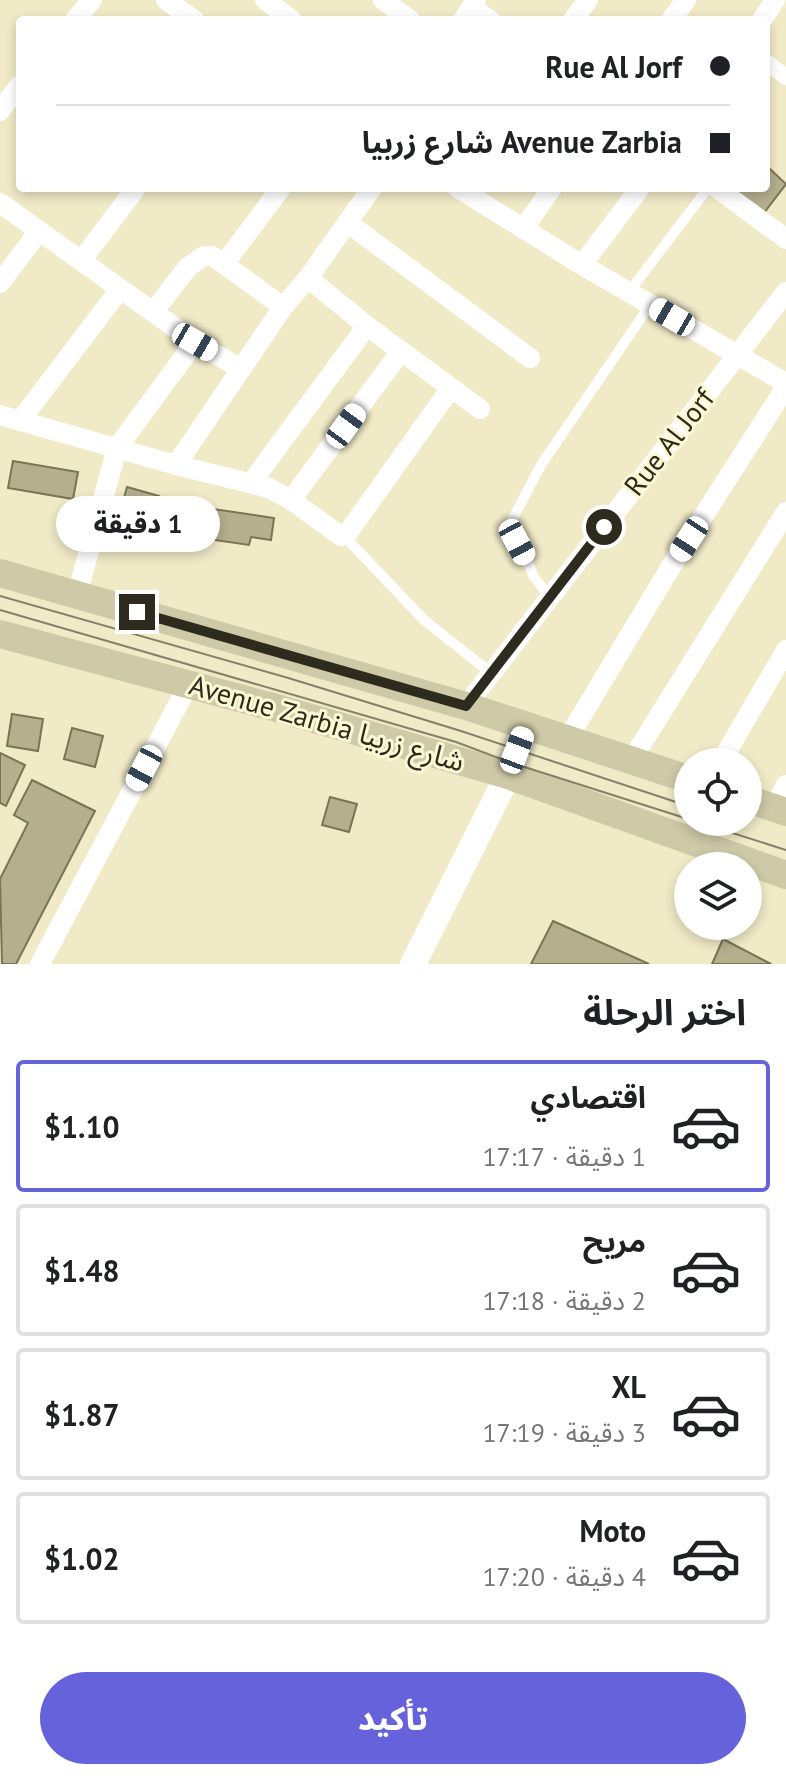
<!DOCTYPE html>
<html lang="ar">
<head>
<meta charset="utf-8">
<style>
  :root { --surface:#fff; --page:#f6f6f6; --text:#202124; --muted:#757577; --line:#e0e0e0; --accent:#6562db }
  body { margin:0; font-family:"PT Sans","Noto Sans Arabic",sans-serif; background:var(--page); color:var(--text); direction:rtl; height:100vh; display:flex; flex-direction:column; font-size:30px; white-space:nowrap }
  * { box-sizing:border-box; margin:0 }
  p { font-size:26px; color:var(--muted) }
  .icon { flex:none; width:44px; height:44px; fill:none; stroke:currentColor; stroke-width:2; stroke-linecap:round; stroke-linejoin:round }
  .map { position:relative; height:964px; overflow:hidden; direction:ltr }
  .sheet { display:flex; flex-direction:column; background:var(--surface); flex:1 }
  .sheet>* { flex:none }
  .guide { position:absolute; left:16px; top:16px; width:754px; height:176px; border-radius:8px; box-shadow:0 4px 12px #0003; direction:rtl; display:grid; align-content:center; height:176px; padding:0 40px; background:var(--surface) }
  .fabs { position:absolute; left:674px; top:748px; display:grid; gap:16px }
  .fabs a { display:grid; place-items:center; width:88px; height:88px; border-radius:50%; background:var(--surface); box-shadow:0 4px 12px #0003; font-size:40px }
  .end { position:absolute; width:36px; height:36px; margin:-18px; border:10px solid #2d2b1e; background:#fff; box-shadow:0 0 0 4px #fff }
  .from { border-radius:50% }
  .bubble { position:absolute; height:56px; border-radius:28px; background:var(--surface); box-shadow:0 4px 12px #0003; font-size:26px; font-weight:800; line-height:56px; text-align:center; direction:rtl }
  .car { position:absolute; width:24px; height:48px; margin:-24px -12px; border-radius:10px; box-shadow:0 0 6px 2px #0007; background:linear-gradient(#fff 24%,#345 0 40%,#fff 0 76%,#345 0 86%,#fff 0) }
  .guide b { display:flex; align-items:center; gap:28px; height:76px; font-size:30px }
  .guide b+b { border-top:2px solid var(--line) }
  .guide i { width:20px; height:20px; background:var(--text) }
  ul { padding:0; list-style:none }
  li { display:flex; align-items:center; gap:24px; height:132px; margin:0 16px 12px; padding:0 24px; border:4px solid var(--line); border-radius:8px }
  li div { flex:1 }
  li b { display:block; font-size:30px }
  li em { font-style:normal; font-weight:800 }
  li.on { border-color:var(--accent) }
  li>.icon { width:72px; height:72px; stroke-width:1.5 }
  h2 { padding:0 40px; font-size:36px; line-height:96px }
  .action { display:flex; gap:16px; margin-top:auto; padding:16px 40px }
  .action a { flex:1; height:92px; border-radius:48px; background:var(--accent); color:#fff; font-size:32px; font-weight:800; line-height:92px; text-align:center }
  .map>svg:first-child { display:block }
  .building { fill:#b4af8d; stroke:#797454; stroke-width:2 }
  .lines { fill:none; stroke-linecap:round; stroke-linejoin:round }
  .service { stroke:#fff; stroke-width:10 }
  .pedestrian { stroke:#fff; stroke-width:16 }
  .minor { stroke:#fff; stroke-width:20 }
  .tertiary { stroke:#fff; stroke-width:26 }
  .secondary { stroke:#cec9a7; stroke-width:28 }
  .tram { stroke:#848069; stroke-width:2 }
  .route { stroke:#2d2b1e; stroke-width:10 }
  .labels { text-anchor:middle; stroke-width:6; stroke-linejoin:round; paint-order:stroke }
  .street-label { font-size:28px; fill:#2d2b1e; stroke:#fdf8d4 }
</style>
</head>
<body>
<div class="map">
<svg width="786" height="964" viewBox="0 0 786 964">
  <rect width="100%" height="100%" fill="#f0eac7"/>
  <path class="building" d="M770 169 786 184 761 217 735 198 743 188H766V171Z
    M13 461 78 472 73 499 8 488Z
    M127 487 159 496 150 525 119 516Z
    M159 501 274 518 271 540 251 537 249 545 173 534 175 519 157 517Z
    M12 714 43 719 38 751 7 746Z
    M72 728 103 736 95 767 64 759Z
    M0 753 25 765 6 806 0 803Z
    M32 780 95 811 16 964H2L0 879 28 823 14 815Z
    M330 797 357 804 349 832 322 825Z
    M553 921 649 964H531Z
    M723 939 771 964H712Z"/>
  <g class="lines">
    <path class="service" d="M629 292 708 188
      M344 536 424 620 491 673
      M550 597 534 577 511 522 541 465 650 305"/>
    <path class="pedestrian" d="M473 6 493 20
      M766 62 786 77"/>
    <path class="minor" d="M166 0 194 20
      M265 0 292 20
      M383 0 410 20
      M75 20 92 0
      M463 20 476 0
      M573 20 588 0
      M671 20 686 0
      M762 20 775 0
      M0 111 20 85
      M458 188 582 265 786 383
      M717 188 786 239
      M0 203 195 342 241 369
      M348 223 530 358
      M523 229 552 188
      M81 261 136 188
      M224 264 281 188
      M582 265 640 188
      M308 278 367 326 480 409
      M0 283 39 231
      M153 312 188 267 204 256H212L224 264 283 307
      M0 415 176 465 269 488 291 500 341 536 347 534 451 388
      M20 421 120 289
      M176 465 283 307 308 278 372 188
      M251 483 367 326
      M291 500 401 351
      M77 595 117 448 195 342
      M466 706 786 292
      M567 740 672 565 786 387
      M631 761 786 512
      M721 762 786 650
      M774 808 786 785
      M40 964 189 684"/>
    <path class="tertiary" d="M413 964 508 775 526 726"/>
    <path class="secondary" d="M0 573 466 706 688 779
      M0 634 273 707 508 775 786 875
      M748 799 786 812"/>
    <path class="tram" d="M0 596 285 677 461 731 688 806
      M0 610 456 742 512 763 688 819
      M698 822 786 850"/>
  </g>
  <g class="lines">
    <path class="route" d="M137 612 466 706 604 527"/>
  </g>
  <g class="labels">
    <g class="street-label">
      <text transform="translate(669 442) rotate(-52)" y="10">Rue Al Jorf</text>
      <text transform="translate(327 723) rotate(16)" y="10">Avenue Zarbia شارع زربيا</text>
    </g>
  </g>
</svg>
<div class="fabs">
<a><svg class="icon" aria-label="locate" viewBox="0 0 24 24"><circle cx="12" cy="12" r="6"/><path d="M12 2v4M12 18v4M2 12h4M18 12h4"/></svg></a>
<a><svg class="icon" aria-label="layers" viewBox="0 0 24 24"><path d="M12 4l9 5-9 5-9-5zM3 14l9 5 9-5"/></svg></a>
</div>
<i class="end from" style="left:604px;top:527px"></i>
<i class="end" style="left:137px;top:612px"></i>
<div class="bubble" style="left:56px;top:496px;width:164px">1 دقيقة</div>
<i class="car" style="left:672px;top:317px;rotate:300deg"></i>
<i class="car" style="left:195px;top:342px;rotate:120deg"></i>
<i class="car" style="left:346px;top:426px;rotate:36deg"></i>
<i class="car" style="left:689px;top:539px;rotate:213deg"></i>
<i class="car" style="left:517px;top:542px;rotate:152deg"></i>
<i class="car" style="left:517px;top:750px;rotate:21deg"></i>
<i class="car" style="left:144px;top:768px;rotate:208deg"></i>
<div class="guide">
<b><i class="from"></i>Rue Al Jorf</b>
<b><i></i>Avenue Zarbia شارع زربيا</b>
</div>
</div>
<section class="sheet">
<h2>اختر الرحلة</h2>
<ul>
<li class="on"><svg class="icon" aria-label="car" viewBox="0 0 24 24"><path d="M5 17H2v-5l4-1 3-4h7l3 4 3 1v5h-3M9 17h6M6 11h13"/><circle cx="7" cy="17" r="2"/><circle cx="17" cy="17" r="2"/></svg><div><b>اقتصادي</b><p>1 دقيقة · 17:17</p></div><em>$1.10</em></li>
<li><svg class="icon" aria-label="car" viewBox="0 0 24 24"><path d="M5 17H2v-5l4-1 3-4h7l3 4 3 1v5h-3M9 17h6M6 11h13"/><circle cx="7" cy="17" r="2"/><circle cx="17" cy="17" r="2"/></svg><div><b>مريح</b><p>2 دقيقة · 17:18</p></div><em>$1.48</em></li>
<li><svg class="icon" aria-label="car" viewBox="0 0 24 24"><path d="M5 17H2v-5l4-1 3-4h7l3 4 3 1v5h-3M9 17h6M6 11h13"/><circle cx="7" cy="17" r="2"/><circle cx="17" cy="17" r="2"/></svg><div><b>XL</b><p>3 دقيقة · 17:19</p></div><em>$1.87</em></li>
<li><svg class="icon" aria-label="car" viewBox="0 0 24 24"><path d="M5 17H2v-5l4-1 3-4h7l3 4 3 1v5h-3M9 17h6M6 11h13"/><circle cx="7" cy="17" r="2"/><circle cx="17" cy="17" r="2"/></svg><div><b>Moto</b><p>4 دقيقة · 17:20</p></div><em>$1.02</em></li>
</ul>
<div class="action"><a>تأكيد</a></div>
</section>
</body>
</html>
